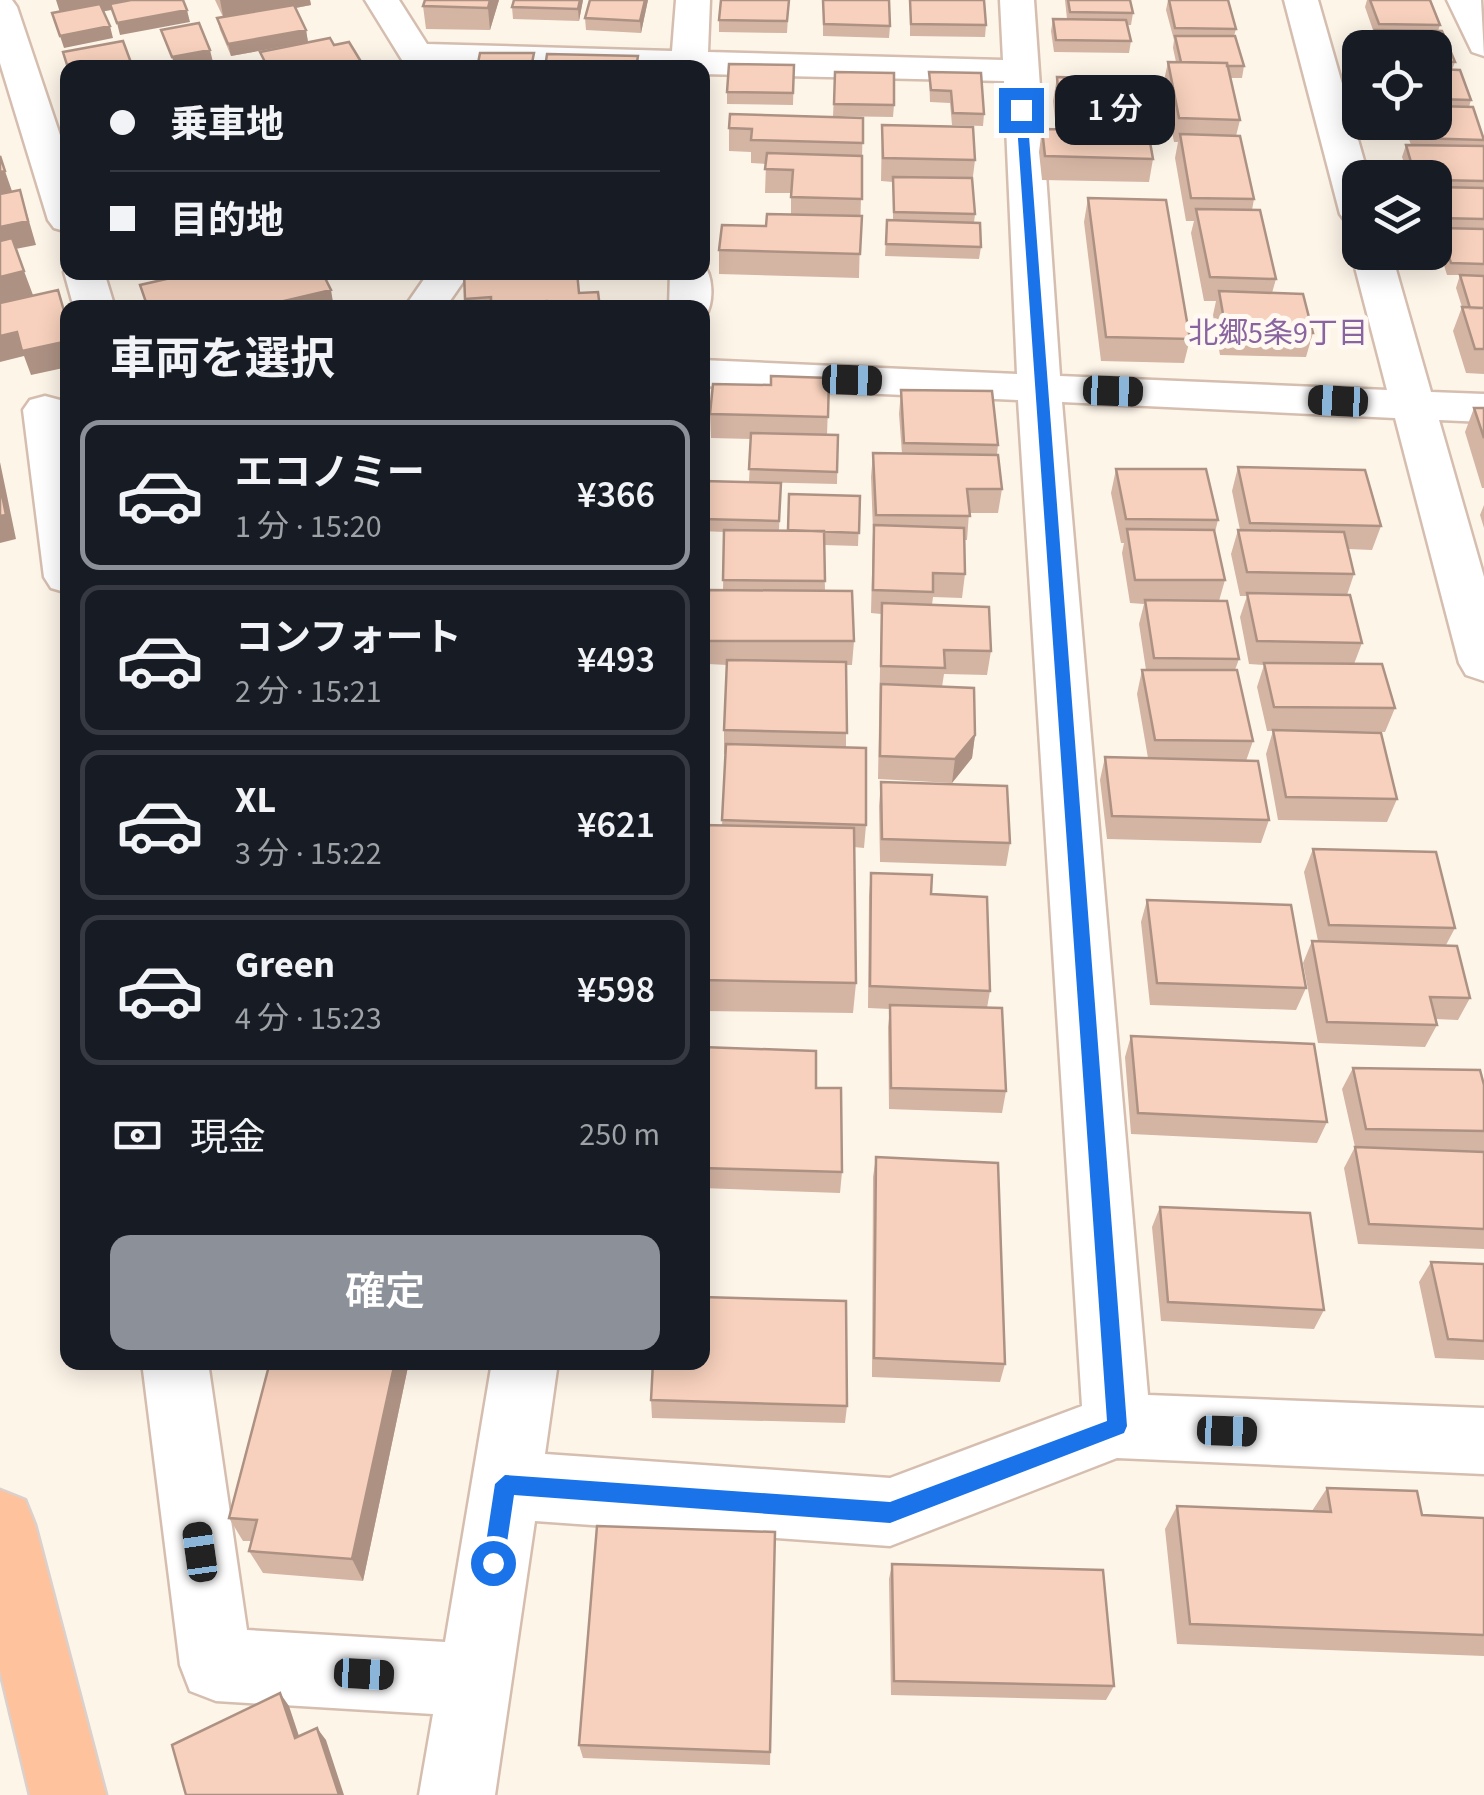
<!DOCTYPE html>
<html lang="ja">
<head>
<meta charset="utf-8">
<style>
  :root { --surface:#171b24; --page:#20242c; --text:#f1f3f6; --muted:#9ea1a6; --line:#363941; --accent:#8c9099 }
  body { margin:0; font-family:"Source Sans 3","Noto Sans JP",sans-serif; background:var(--page); color:var(--text); height:100vh; display:flex; flex-direction:column; font-size:38px; white-space:nowrap }
  * { box-sizing:border-box; margin:0 }
  p { font-size:32px; color:var(--muted) }
  .icon { flex:none; width:55px; height:55px; fill:none; stroke:currentColor; stroke-width:2; stroke-linecap:round; stroke-linejoin:round }
  .map { position:relative; flex:1; overflow:hidden }
  .side { position:absolute; left:60px; top:300px; width:650px; height:1070px; display:flex; flex-direction:column; background:var(--surface); border-radius:20px; box-shadow:0 5px 25px #0003 }
  .side>* { flex:none }
  .guide { position:absolute; left:60px; top:60px; width:650px; height:220px; border-radius:20px; box-shadow:0 5px 25px #0003; display:grid; align-content:center; height:220px; padding:0 50px; background:var(--surface) }
  .tools { position:absolute; left:1342px; top:30px; display:grid; gap:20px }
  .tools a { display:grid; place-items:center; width:110px; height:110px; border-radius:20px; background:var(--surface); box-shadow:0 5px 25px #0003; font-size:50px }
  .end { position:absolute; width:45px; height:45px; margin:-22px; border:12px solid #1a73e8; background:#fff; box-shadow:0 0 0 5px #fff }
  .from { border-radius:50% }
  .bubble { position:absolute; height:70px; border-radius:20px; background:var(--surface); box-shadow:0 5px 25px #0003; font-size:32px; font-weight:600; line-height:70px; text-align:center }
  .car { position:absolute; width:30px; height:60px; margin:-30px -15px; border-radius:12px; box-shadow:0 0 8px 2px #0007; background:linear-gradient(#222 24%,#8ab4d8 0 40%,#222 0 76%,#8ab4d8 0 86%,#222 0) }
  .guide b { display:flex; align-items:center; gap:35px; height:95px; font-size:38px }
  .guide b+b { border-top:2px solid var(--line) }
  .guide i { width:25px; height:25px; background:var(--text) }
  ul { padding:0; list-style:none }
  li { display:flex; align-items:center; gap:30px; height:150px; margin:0 20px 15px; padding:0 30px; border:5px solid var(--line); border-radius:20px }
  li div { flex:1 }
  li b { display:block; font-size:38px }
  li em { font-style:normal; font-weight:600 }
  li.on { border-color:var(--accent) }
  li>.icon { width:90px; height:90px; stroke-width:1.5 }
  h2 { padding:0 50px; font-size:45px; line-height:120px }
  .pay { display:flex; align-items:center; gap:25px; height:110px; padding:0 50px; font-size:38px }
  .pay p { margin-inline-start:auto }
  .primary-button { display:flex; gap:20px; margin-top:auto; padding:20px 50px }
  .primary-button a { flex:1; height:115px; border-radius:20px; background:var(--accent); color:#fff; font-size:40px; font-weight:600; line-height:115px; text-align:center }
  .map>svg:first-child { display:block }
  .lines { fill:none; stroke-linecap:round; stroke-linejoin:round }
  .minor-casing { stroke:#d5beaf; stroke-width:5 }
  .trunk-casing { stroke:#dbd0cc; stroke-width:5 }
  .minor { fill:#fff; fill-rule:evenodd }
  .trunk { fill:#fec29c; fill-rule:evenodd }
  .wall { fill:#d4b4a3 }
  .shaded-wall { fill:#ad9284 }
  .building { fill:#f7d1bd; stroke:#ad9284; stroke-width:2.5 }
  .route { fill:#1a73e8 }
  .labels { text-anchor:middle; stroke-width:10; stroke-linejoin:round; paint-order:stroke }
  .far-neighbourhood-label { font-size:30px; fill:#8864a0; stroke:#fff9f1 }
</style>
</head>
<body>
<div class="map">
<svg width="1484" height="1795" viewBox="0 0 1484 1795">
  <rect width="100%" height="100%" fill="#fef5e9"/>
  <g class="lines">
    <g class="minor-casing">
      <path id="minor" d="M0 0H12L17 7 68 159V232L54 228 48 220 0 63Z
        M365 0H399L427 44 672 51 676 0H710L708 52 1003 60 1000 0H1034L1060 376 1387 390 1351 252 1360 243V252H1391L1431 392 1484 394V422L1439 420 1484 577V681L1466 675 1459 663 1395 418 1062 402 1148 1395 1484 1408V1474L1117 1458 890 1546 535 1521 495 1795H419L433 1714 216 1701 190 1691 180 1665 142 1362H208L247 1630 445 1642 492 1362H558L545 1454 890 1478 1082 1406 1018 400 702 386V360L1017 374 1004 81 702 74V68H407Z
        M1284 0H1318L1369 178H1360V226L1346 222 1340 214Z
        M1447 0H1481L1484 56 1472 52Z
        M702 263C714 275 714 303 705 317L702 308H669L670 272H702Z
        M68 267V272H104L115 308H74L64 272Z
        M429 272H470L445 308H404Z
        M45 396 60 400 68 415V593L51 588 44 577 23 410 30 400Z"/>
    </g>
    <g class="trunk-casing">
      <path id="trunk" d="M0 1490 25 1500 35 1525 106 1795H30L0 1670Z"/>
    </g>
    <use href="#minor" class="minor"/>
    <use href="#trunk" class="trunk"/>
  </g>
  <path class="wall" d="M215 0H310L311 5 296 8 306 30 308 42 231 56 220 30 217 18 223 17Z
    M425 0H499L490 30 426 29 423 6Z
    M514 0H583L579 21 513 19 512 7Z
    M590 0H648L641 33 586 30 585 18Z
    M789 0 787 33 719 32V20Z
    M823 0 890 26 889 38 823 36Z
    M910 0 986 25 985 37 910 36Z
    M1065 0H1130L1133 13 1131 25H1127L1131 41 1129 53 1054 52 1051 31 1053 19H1067Z
    M1168 0H1228L1236 29 1234 36 1244 66 1242 78H1230L1240 120 1236 136 1254 199 1252 210 1276 279 1272 293 1313 333 1306 357 1220 355 1213 315 1216 301H1204L1191 233 1194 221H1186L1175 158 1178 142H1174L1163 85 1168 62H1176L1173 48 1174 40 1166 10Z
    M1367 0H1430L1440 25 1438 31 1455 62 1452 70 1471 100 1469 107 1484 140V374L1466 373 1453 331 1462 307 1456 288 1460 275H1447L1436 240 1439 230H1435V178H1426L1425 175 1408 174 1402 157 1406 145H1411L1406 131 1386 130 1383 122H1435V48H1374L1372 42 1374 33 1365 7Z
    M794 65 793 105 727 104V92Z
    M835 72 894 105 893 117 833 116Z
    M929 72 984 114 983 126 952 125 950 103 930 102Z
    M1057 77 1137 114 1134 131 1153 159 1149 182 1042 180 1039 152 1042 129H1056L1053 101Z
    M863 118 859 278 719 274V250L791 214V193H765L766 164 751 163V152L729 151V128Z
    M882 125 975 160 972 184 975 214 974 223 981 247 979 259 885 256 887 220H893V182L881 181Z
    M1088 198 1190 339 1184 363 1101 361 1084 222Z
    M579 293 600 308H466L465 299Z
    M829 378 827 435H838L837 484 749 482 751 439 711 438 710 414 771 385Z
    M901 390 998 445 997 455 1002 489 998 513H969L967 540H965V574L962 598 933 597 932 605 991 651 987 675 944 674 942 687 975 735 972 758 952 783 878 779 881 614 871 613 873 531 871 477 873 453 902 454 899 414Z
    M1474 408H1484V488H1482L1465 432Z
    M1238 467 1381 526 1372 550 1348 549 1354 574 1347 595 1362 643 1354 664 1395 708 1385 732 1317 731 1397 799 1387 822 1278 820 1266 754 1273 731H1267L1257 687 1264 665 1249 664 1240 617 1247 596H1240L1231 554 1238 530H1240L1232 491Z
    M1116 469 1218 520 1215 532 1225 580 1219 601 1239 659 1235 670 1253 741 1246 761 1269 820 1261 843 1107 839 1100 780 1105 757 1148 758 1137 694 1142 670H1146L1139 624 1144 604 1130 603 1122 553 1124 543H1121L1111 493Z
    M781 483 779 530H788L860 496 858 546 824 545 825 591 854 641 852 665H846V748L866 825 864 848 854 847 856 983 853 1013 702 1011V825H722L726 754H724V730L727 665 708 664 707 641 723 590 724 532 702 531V489Z
    M1484 505V528L1480 515Z
    M881 782 1010 843 1006 866 880 862 879 806Z
    M1313 849 1455 928 1446 945 1470 998 1458 1020 1435 1019 1437 1025 1425 1047 1318 1043 1303 963 1312 941H1318L1304 872Z
    M871 873 931 894 990 991 987 1008 1006 1091 1002 1113 889 1109 888 1027 890 1009 868 1008 869 896Z
    M1147 900 1306 988 1296 1010 1150 1005 1141 922Z
    M1131 1036 1327 1122 1317 1143 1131 1134 1125 1057Z
    M702 1047 816 1088 842 1172 840 1193 702 1188Z
    M1353 1068 1484 1085V1249L1358 1244 1344 1168 1355 1147 1342 1089Z
    M876 1157 1005 1364 1000 1382 872 1377 873 1177Z
    M1160 1207 1324 1310 1314 1329 1161 1321 1152 1227Z
    M1431 1262 1484 1264V1360L1435 1358 1419 1282Z
    M270 1362H409L363 1581 263 1573 249 1551 252 1541H243L229 1518Z
    M651 1400 847 1406 845 1423 652 1418Z
    M1327 1488 1422 1515 1484 1518V1656L1177 1644 1165 1529 1177 1506 1312 1511Z
    M775 1532 770 1765 583 1758 579 1745Z
    M892 1564 1114 1686 1106 1700 891 1695 889 1579Z"/>
  <path class="shaded-wall" d="M56 0H166L62 19Z
    M220 0H310L311 5 224 21Z
    M490 0H499L490 30 488 8Z
    M580 0H583L579 21 578 9Z
    M645 0H648L641 33 640 21Z
    M187 10 190 22 120 35 117 23Z
    M110 26 113 38 64 48 60 36Z
    M306 30 308 42 231 56 228 44Z
    M210 50 213 62 175 68 172 57Z
    M360 60 361 68H324Z
    M5 171 13 194 0 197V172Z
    M20 190 36 245 0 252V227Z
    M24 271 33 295 0 303V277Z
    M331 290 334 308H254Z
    M17 332 68 341V367L31 375 24 356 0 362V336Z
    M0 462 16 539 0 543Z
    M975 735 972 758 952 783 955 759Z
    M395 1362H409L363 1581 352 1559Z
    M280 1693 289 1706 304 1751 295 1738Z
    M317 1728 326 1740 344 1795H339Z"/>
  <path class="building" d="M131 0H183L187 10 117 23 110 4Z
    M425 0H490L488 8 423 6Z
    M514 0H580L578 9 512 7Z
    M590 0H645L640 21 585 18Z
    M721 0H789L787 21 719 20Z
    M823 0H889L890 26 824 24Z
    M910 0H984L986 25 911 24Z
    M1068 0H1130L1133 13 1070 12Z
    M1169 0H1228L1236 29 1175 28Z
    M1370 0H1430L1440 25 1379 24Z
    M100 4 110 26 60 36 52 13Z
    M294 5 306 30 228 44 217 18Z
    M1053 19 1126 20 1131 41 1056 40Z
    M199 23 210 50 172 57 161 30Z
    M1375 30 1442 31 1455 62 1435 61V48H1382Z
    M1175 36H1235L1244 66H1227V63L1181 62Z
    M330 38 334 45 349 42 360 60 324 68H268L260 52Z
    M123 41 133 68H68L63 52Z
    M480 53H534L531 68H477Z
    M547 54 638 56 636 68H545Z
    M208 60 211 68 171 67Z
    M1168 62 1227 63 1240 120 1179 118Z
    M729 64 794 65 793 93 727 92Z
    M1435 69 1460 70 1471 100 1435 99Z
    M835 72 894 73V105L834 104Z
    M929 72 981 73 984 114 953 113 951 91 931 90Z
    M1057 77 1131 79 1137 114 1060 112Z
    M1435 106 1473 107 1484 140 1417 138 1411 122H1435Z
    M730 114 863 118V143L751 140 752 129 729 128Z
    M882 125 973 127 975 160 883 158Z
    M1042 129 1148 131 1153 159 1045 156Z
    M1180 134 1240 136 1254 199 1191 198Z
    M1406 145 1484 146V181L1435 180 1429 162H1411Z
    M767 153 862 156V199L791 197 793 170 765 169Z
    M0 156 5 171 0 172Z
    M893 177 972 178 975 214 894 212Z
    M1435 187 1484 188V219L1438 218 1435 208Z
    M20 190 28 221 0 227V194Z
    M1088 198 1166 200 1190 339 1106 337Z
    M1196 209 1260 210 1276 279 1210 277Z
    M767 214 862 216 860 254 719 250 722 225 766 226Z
    M887 220 980 223 981 247 886 244Z
    M1440 228 1484 229V264L1451 263Z
    M12 238 24 271 0 277V241Z
    M197 272H322L331 290 254 308H148L140 285Z
    M464 272H577L579 293 598 292 600 308H548L547 301 491 305V297L465 299Z
    M1460 275 1484 276V308H1470Z
    M58 290 68 325V341L22 351 17 332 0 336V303Z
    M1219 291 1303 294 1313 333 1226 331Z
    M1462 307 1484 308V349H1475Z
    M771 376 829 378 828 417 710 414 713 384 771 385Z
    M901 390 992 391 998 445 904 443Z
    M1474 408H1484V438Z
    M751 433 838 435 837 472 749 469Z
    M873 453 998 455 1002 489H967L970 516 876 515Z
    M1238 467 1365 470 1381 526 1250 523Z
    M1116 469H1206L1218 520 1126 519Z
    M703 481 781 483 779 521 702 519Z
    M0 485 6 515 0 516Z
    M789 494 860 496 859 533 788 530Z
    M874 525 964 528 965 574 933 573V592L873 590Z
    M1127 529 1214 530 1225 580H1135Z
    M724 530 824 531 825 581 723 580Z
    M1238 530 1344 532 1354 574 1247 572Z
    M709 590 852 591 854 641H707Z
    M1247 593 1350 595 1362 643 1257 641Z
    M1145 600 1227 601 1239 659 1154 658Z
    M882 603 989 607 991 651 944 650 945 668 881 666Z
    M727 660 846 662 847 733 724 730Z
    M1264 663 1382 664 1395 708 1274 707Z
    M1142 670H1237L1253 741 1155 740Z
    M881 684 974 688 975 735 955 759 880 756Z
    M1273 730 1381 733 1397 799 1286 797Z
    M726 744 866 748V825L722 820Z
    M1105 757 1258 761 1269 820 1112 816Z
    M881 782 1007 786 1010 843 882 839Z
    M702 825 854 828 856 983 702 980Z
    M1313 849 1436 852 1455 928 1329 925Z
    M871 873 932 875 931 894 987 897 990 991 870 986Z
    M1147 900 1291 905 1306 988 1157 983Z
    M1312 941 1457 946 1470 998 1430 997 1437 1025 1327 1022Z
    M890 1005 1002 1008 1006 1091 891 1088Z
    M1131 1036 1314 1044 1327 1122 1138 1113Z
    M702 1047 816 1051V1088H841L842 1172 702 1168Z
    M1353 1068 1480 1070 1484 1085V1131L1366 1129Z
    M1355 1147 1484 1152V1229L1369 1224Z
    M876 1157 998 1163 1005 1364 874 1358Z
    M1160 1207 1310 1213 1324 1310 1168 1302Z
    M1431 1262 1484 1264V1341L1448 1339Z
    M702 1297 846 1301 847 1406 651 1400 653 1362H702Z
    M270 1362H395L352 1559 249 1551 257 1520 229 1518Z
    M1327 1488 1417 1491 1422 1515 1484 1518V1635L1190 1624 1177 1506 1331 1512Z
    M597 1526 775 1532 770 1752 579 1745Z
    M892 1564 1103 1570 1114 1686 894 1681Z
    M280 1693 295 1738 317 1728 339 1795H186L172 1745Z"/>
  <path class="route" d="M1021 107 1027 110 1127 1426 1124 1433 890 1523 514 1495 504 1563 501 1570 493 1573 486 1570 483 1563 495 1484 505 1475 890 1502 1107 1421 1016 110Z"/>
  <g class="labels">
    <g class="far-neighbourhood-label">
      <text x="1278" y="343">北郷5条9丁目</text>
    </g>
  </g>
</svg>
<div class="tools">
<a><svg class="icon" aria-label="locate" viewBox="0 0 24 24"><circle cx="12" cy="12" r="6"/><path d="M12 2v4M12 18v4M2 12h4M18 12h4"/></svg></a>
<a><svg class="icon" aria-label="layers" viewBox="0 0 24 24"><path d="M12 4l9 5-9 5-9-5zM3 14l9 5 9-5"/></svg></a>
</div>
<i class="end from" style="left:493px;top:1563px"></i>
<i class="end" style="left:1021px;top:110px"></i>
<div class="bubble" style="left:1055px;top:75px;width:120px">1 分</div>
<i class="car" style="left:852px;top:380px;rotate:92deg"></i>
<i class="car" style="left:1113px;top:391px;rotate:92deg"></i>
<i class="car" style="left:1338px;top:401px;rotate:273deg"></i>
<i class="car" style="left:1227px;top:1431px;rotate:92deg"></i>
<i class="car" style="left:200px;top:1552px;rotate:352deg"></i>
<i class="car" style="left:364px;top:1674px;rotate:93deg"></i>
<div class="guide">
<b><i class="from"></i>乗車地</b>
<b><i></i>目的地</b>
</div>
<section class="side">
<h2>車両を選択</h2>
<ul>
<li class="on"><svg class="icon" aria-label="car" viewBox="0 0 24 24"><path d="M5 17H2v-5l4-1 3-4h7l3 4 3 1v5h-3M9 17h6M6 11h13"/><circle cx="7" cy="17" r="2"/><circle cx="17" cy="17" r="2"/></svg><div><b>エコノミー</b><p>1 分 · 15:20</p></div><em>¥366</em></li>
<li><svg class="icon" aria-label="car" viewBox="0 0 24 24"><path d="M5 17H2v-5l4-1 3-4h7l3 4 3 1v5h-3M9 17h6M6 11h13"/><circle cx="7" cy="17" r="2"/><circle cx="17" cy="17" r="2"/></svg><div><b>コンフォート</b><p>2 分 · 15:21</p></div><em>¥493</em></li>
<li><svg class="icon" aria-label="car" viewBox="0 0 24 24"><path d="M5 17H2v-5l4-1 3-4h7l3 4 3 1v5h-3M9 17h6M6 11h13"/><circle cx="7" cy="17" r="2"/><circle cx="17" cy="17" r="2"/></svg><div><b>XL</b><p>3 分 · 15:22</p></div><em>¥621</em></li>
<li><svg class="icon" aria-label="car" viewBox="0 0 24 24"><path d="M5 17H2v-5l4-1 3-4h7l3 4 3 1v5h-3M9 17h6M6 11h13"/><circle cx="7" cy="17" r="2"/><circle cx="17" cy="17" r="2"/></svg><div><b>Green</b><p>4 分 · 15:23</p></div><em>¥598</em></li>
</ul>
<div class="pay"><svg class="icon" aria-label="cash" viewBox="0 0 24 24"><path d="M3 7h18v10H3z"/><circle cx="12" cy="12" r="2"/></svg>現金<p>250 m</p></div>
<div class="primary-button"><a>確定</a></div>
</section>
</div>
</body>
</html>
